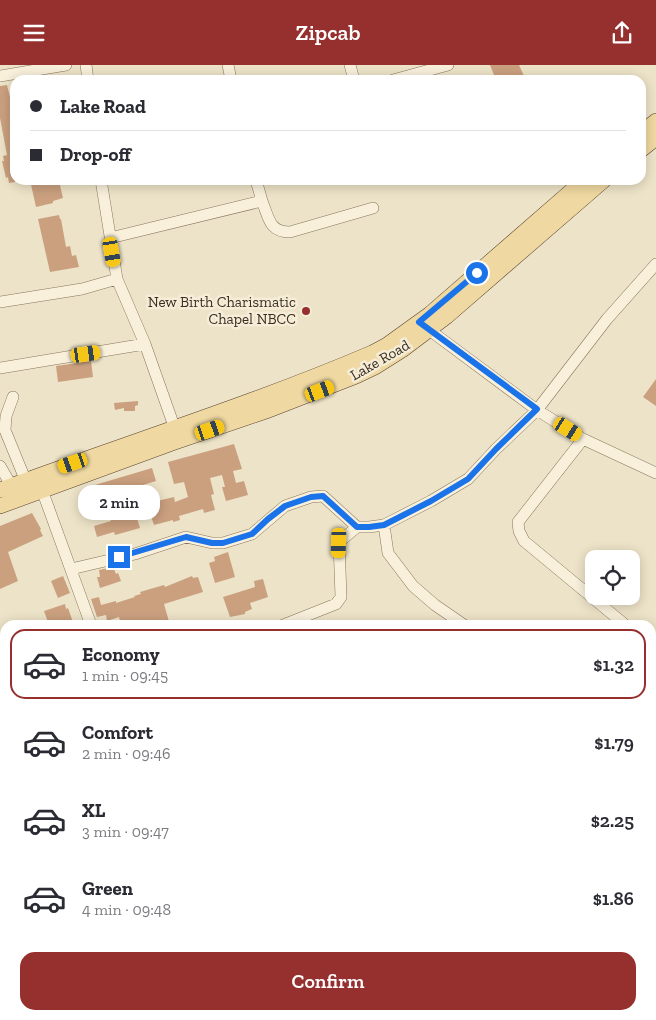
<!DOCTYPE html>
<html lang="en">
<head>
<meta charset="utf-8">
<style>
  :root { --surface:#fff; --page:#f7f7f7; --text:#2b2b33; --muted:#7c7c81; --line:#e1e1e2; --accent:#96302f }
  body { margin:0; font-family:"Zilla Slab",serif; background:var(--page); color:var(--text); height:100vh; display:flex; flex-direction:column; font-size:19px; white-space:nowrap }
  * { box-sizing:border-box; margin:0 }
  p { font-size:16px; color:var(--muted) }
  .icon { flex:none; width:28px; height:28px; fill:none; stroke:currentColor; stroke-width:2; stroke-linecap:round; stroke-linejoin:round }
  .map { position:relative; flex:1; overflow:hidden }
  .sheet { position:absolute; left:0px; top:555px; width:656px; height:400px; display:flex; flex-direction:column; background:var(--surface); border-radius:15px 15px 0 0; box-shadow:0 2px 12px #0003 }
  .sheet>* { flex:none }
  .top-card { position:absolute; left:10px; top:10px; width:636px; height:110px; border-radius:15px; box-shadow:0 2px 12px #0003; display:grid; align-content:center; height:110px; padding:0 20px; background:var(--surface) }
  .fabs { position:absolute; left:585px; top:485px; display:grid; gap:10px }
  .fabs a { display:grid; place-items:center; width:55px; height:55px; border-radius:10px; background:var(--surface); box-shadow:0 2px 12px #0003; font-size:25px }
  .end { position:absolute; width:22px; height:22px; margin:-11px; border:6px solid #1a73e8; background:#fff; box-shadow:0 0 0 2px #fff }
  .from { border-radius:50% }
  .bubble { position:absolute; height:35px; border-radius:15px; background:var(--surface); box-shadow:0 2px 12px #0003; font-size:16px; font-weight:600; line-height:35px; text-align:center }
  .car { position:absolute; width:15px; height:30px; margin:-15px -8px; border-radius:6px; box-shadow:0 0 4px 1px #0007; background:linear-gradient(#f5c518 24%,#345 0 40%,#f5c518 0 76%,#345 0 86%,#f5c518 0) }
  .top-card b { display:flex; align-items:center; gap:18px; height:48px; font-size:19px }
  .top-card b+b { border-top:1px solid var(--line) }
  .top-card i { width:12px; height:12px; background:var(--text) }
  ul { padding:9px 0 0; list-style:none }
  li { display:flex; align-items:center; gap:15px; height:70px; margin:0 10px 8px; padding:0 10px; border:2px solid transparent; border-radius:15px }
  li div { flex:1 }
  li b { display:block; font-size:19px }
  li em { font-style:normal; font-weight:600 }
  li.current { border-color:var(--accent) }
  li>.icon { width:45px; height:45px; stroke-width:1.5 }
  .button { display:flex; gap:10px; margin-top:auto; padding:10px 20px }
  .button a { flex:1; height:58px; border-radius:15px; background:var(--accent); color:#fff; font-size:20px; font-weight:600; line-height:58px; text-align:center }
  header { display:flex; justify-content:space-between; align-items:center; height:65px; padding:0 20px; background:var(--accent); color:#fff; font-size:22px; font-weight:600 }
  .map>svg:first-child { display:block }
  .building { fill:#caa07f }
  .lines { fill:none; stroke-linecap:round; stroke-linejoin:round }
  .minor-casing { stroke:#89755d; stroke-width:12 }
  .major-casing { stroke:#574431; stroke-width:16 }
  .minor { stroke:#f8f0db; stroke-width:11 }
  .major { stroke:#efd8a1; stroke-width:15 }
  .route { stroke:#1a73e8; stroke-width:6 }
  .poi-dot { fill:#96302f; stroke:#f5edd7; stroke-width:2 }
  .labels { text-anchor:middle; stroke-width:5; stroke-linejoin:round; paint-order:stroke }
  .poi-label { font-size:15px; fill:#3a2d20; stroke:#f5edd7; text-anchor:end }
  .street-label { font-size:15px; fill:#3a2d20; stroke:#f5edd7 }
</style>
</head>
<body>
<header><svg class="icon" aria-label="menu" viewBox="0 0 24 24"><path d="M4 6h16M4 12h16M4 18h16"/></svg>Zipcab<svg class="icon" aria-label="share" viewBox="0 0 24 24"><path d="M12 15V3M7 8l5-5 5 5M5 13v7h14v-7"/></svg></header>
<div class="map">
<svg width="656" height="955" viewBox="0 0 656 955">
  <rect width="100%" height="100%" fill="#ede3c8"/>
  <path class="building" d="M490 0H519L524 11 513 15H496Z
    M7 20 15 53V117L9 118 8 112 6 113 2 96H4L3 91 7 90 0 53V21Z
    M30 115H54V117L59 116 63 133 53 136V138L36 142Z
    M59 150 60 154H61L66 182 70 181 72 191 76 190 79 202 50 207 38 154Z
    M91 296 93 312 58 317 56 301Z
    M656 314V341L643 332Z
    M138 336V340L135 341V346H124V343L115 345 114 338Z
    M234 379 242 404 233 406 236 418 244 416 248 430 226 436 222 422H225L222 410 210 413 214 429 211 430 215 445 204 448 203 444 179 451 180 455 173 457V455L154 460 149 445 154 444 153 437 174 432 175 437 188 432 184 417 174 419 168 397Z
    M152 403 156 416 130 424 133 432 127 434 130 448 135 447 140 463 115 470 114 467 97 472 94 461 111 456 110 454 112 453 108 440 102 442 95 420Z
    M32 448 41 464 40 465 43 471 8 487 18 516 0 524V461Z
    M228 487 235 512 215 518 209 498 215 496 214 492Z
    M113 502 116 509 118 508 121 516 100 523 97 512H100L99 505Z
    M63 511 70 528 58 533 51 516Z
    M192 511 193 513 198 512 203 527 164 539 170 560H121L119 552 107 556 106 550 97 552 91 534 99 532 101 540 116 536V538L135 532 134 531 141 529 140 527 164 520 165 522Z
    M263 514 268 532 250 538 252 544 245 547V549L230 552 223 532 255 522 254 516Z
    M65 539 66 544 68 543 74 560H49L44 546Z"/>
  <g class="lines">
    <g class="minor-casing">
      <path id="minor" d="M86 0 88 15
        M228 0 231 15
        M350 0 354 15
        M0 11 66 0
        M393 15 448 0
        M101 115 117 214 145 279 175 364
        M256 115 262 136
        M110 173 262 136C269 153 269 167 290 167L373 143
        M0 237 82 224 117 214
        M424 261 537 345 583 374 656 408
        M0 303 145 279
        M13 332 6 351 5 365 25 414
        M583 374 518 457 519 466 524 476 623 558
        M0 401 11 420
        M42 425 91 560
        M384 460 388 488 413 521 435 540 464 560
        M71 504 135 489 186 472 212 478H223L252 469 285 441 311 432 323 431 357 462H369L384 460 431 436 468 414 496 384 537 345 607 254 656 199
        M283 560 336 539 341 532 339 477 357 462
        M0 609 5 607
        M0 619 5 643
        M651 662 656 658
        M0 705 5 703
        M0 797 5 800
        M0 915 5 911
        M651 929 656 926
        M83 950 85 955
        M225 950 229 955
        M373 950 376 955
        M187 955 193 950
        M392 955 398 950
        M618 955 625 950"/>
    </g>
    <g class="major-casing">
      <path id="major" d="M641 68 656 56
        M641 85 656 73
        M0 425C124 379 250 340 372 288L387 280 430 249 584 115
        M0 441 172 378 266 346 356 311 375 302 402 285 447 251 604 115"/>
    </g>
    <use href="#minor" class="minor"/>
    <use href="#major" class="major"/>
  </g>
  <g class="lines">
    <path class="route" d="M119 492 186 472 212 478H223L252 469 268 454 285 441 311 432 323 431 357 462H369L384 460 431 436 468 414 496 384 537 344 419 257 477 208"/>
  </g>
  <circle class="poi-dot" cx="306" cy="246" r="5"/>
  <g class="labels">
    <g class="poi-label">
      <text x="296" y="242">New Birth Charismatic<tspan x="296" dy="17">Chapel NBCC</tspan></text>
    </g>
    <g class="street-label">
      <text transform="translate(380 295) rotate(-30)" y="5">Lake Road</text>
    </g>
  </g>
</svg>
<div class="fabs">
<a><svg class="icon" aria-label="locate" viewBox="0 0 24 24"><circle cx="12" cy="12" r="6"/><path d="M12 2v4M12 18v4M2 12h4M18 12h4"/></svg></a>
</div>
<i class="end from" style="left:477px;top:208px"></i>
<i class="end" style="left:119px;top:492px"></i>
<div class="bubble" style="left:78px;top:420px;width:82px">2 min</div>
<i class="car" style="left:112px;top:187px;rotate:170deg"></i>
<i class="car" style="left:86px;top:289px;rotate:82deg"></i>
<i class="car" style="left:320px;top:326px;rotate:69deg"></i>
<i class="car" style="left:568px;top:364px;rotate:122deg"></i>
<i class="car" style="left:210px;top:365px;rotate:71deg"></i>
<i class="car" style="left:73px;top:398px;rotate:251deg"></i>
<i class="car" style="left:339px;top:478px;rotate:182deg"></i>
<div class="top-card">
<b><i class="from"></i>Lake Road</b>
<b><i></i>Drop-off</b>
</div>
<section class="sheet">
<ul>
<li class="current"><svg class="icon" aria-label="car" viewBox="0 0 24 24"><path d="M5 17H2v-5l4-1 3-4h7l3 4 3 1v5h-3M9 17h6M6 11h13"/><circle cx="7" cy="17" r="2"/><circle cx="17" cy="17" r="2"/></svg><div><b>Economy</b><p>1 min · 09:45</p></div><em>$1.32</em></li>
<li><svg class="icon" aria-label="car" viewBox="0 0 24 24"><path d="M5 17H2v-5l4-1 3-4h7l3 4 3 1v5h-3M9 17h6M6 11h13"/><circle cx="7" cy="17" r="2"/><circle cx="17" cy="17" r="2"/></svg><div><b>Comfort</b><p>2 min · 09:46</p></div><em>$1.79</em></li>
<li><svg class="icon" aria-label="car" viewBox="0 0 24 24"><path d="M5 17H2v-5l4-1 3-4h7l3 4 3 1v5h-3M9 17h6M6 11h13"/><circle cx="7" cy="17" r="2"/><circle cx="17" cy="17" r="2"/></svg><div><b>XL</b><p>3 min · 09:47</p></div><em>$2.25</em></li>
<li><svg class="icon" aria-label="car" viewBox="0 0 24 24"><path d="M5 17H2v-5l4-1 3-4h7l3 4 3 1v5h-3M9 17h6M6 11h13"/><circle cx="7" cy="17" r="2"/><circle cx="17" cy="17" r="2"/></svg><div><b>Green</b><p>4 min · 09:48</p></div><em>$1.86</em></li>
</ul>
<div class="button"><a>Confirm</a></div>
</section>
</div>
</body>
</html>
